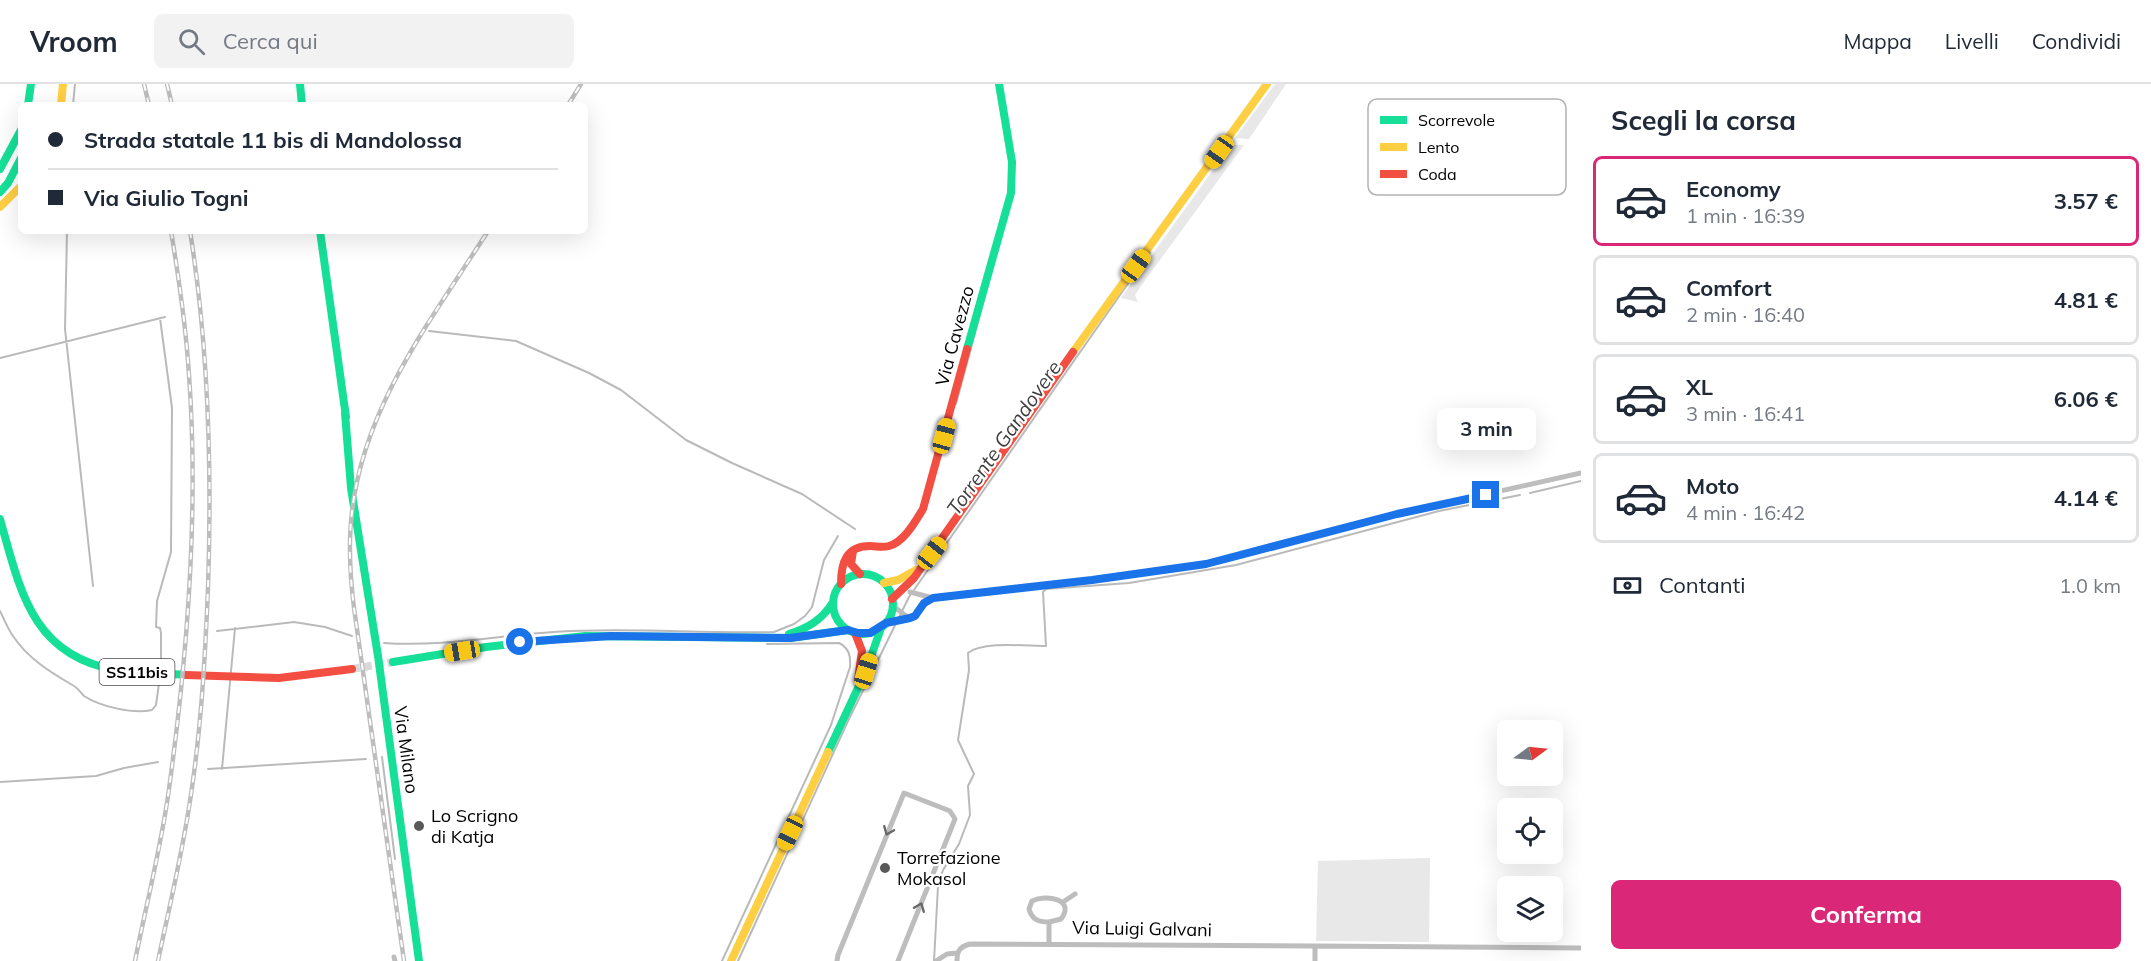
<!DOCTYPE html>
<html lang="it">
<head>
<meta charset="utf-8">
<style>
  :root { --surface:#fff; --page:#f2f2f3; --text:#1f2937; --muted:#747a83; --line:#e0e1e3; --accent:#db2777 }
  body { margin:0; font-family:Mulish,sans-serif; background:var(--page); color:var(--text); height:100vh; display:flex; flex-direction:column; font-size:22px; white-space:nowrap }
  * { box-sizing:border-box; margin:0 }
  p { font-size:20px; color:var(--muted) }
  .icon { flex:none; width:33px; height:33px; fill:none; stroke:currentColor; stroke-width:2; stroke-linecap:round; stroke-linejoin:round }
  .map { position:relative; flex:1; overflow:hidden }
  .drawer { display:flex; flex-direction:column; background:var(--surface); width:570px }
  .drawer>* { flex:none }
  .hud { position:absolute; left:18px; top:18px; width:570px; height:132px; border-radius:9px; box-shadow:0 6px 24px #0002; display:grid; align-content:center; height:132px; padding:0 30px; background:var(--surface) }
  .needle { width:39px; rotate:75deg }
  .buttons { position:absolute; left:1497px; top:636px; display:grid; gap:12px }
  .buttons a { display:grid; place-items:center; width:66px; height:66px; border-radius:9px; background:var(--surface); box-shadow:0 6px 24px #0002; font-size:30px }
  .end { position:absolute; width:27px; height:27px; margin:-14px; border:8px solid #1a73e8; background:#fff; box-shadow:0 0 0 3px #fff }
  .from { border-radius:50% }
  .bubble { position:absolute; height:42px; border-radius:9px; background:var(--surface); box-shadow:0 6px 24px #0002; font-size:20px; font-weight:700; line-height:42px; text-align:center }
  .car { position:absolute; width:18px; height:36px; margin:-18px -9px; border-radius:8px; box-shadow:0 0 4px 2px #0007; background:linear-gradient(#f5c518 24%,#345 0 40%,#f5c518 0 76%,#345 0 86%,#f5c518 0) }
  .hud b { display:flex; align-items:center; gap:21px; height:57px; font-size:22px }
  .hud b+b { border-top:2px solid var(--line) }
  .hud i { width:15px; height:15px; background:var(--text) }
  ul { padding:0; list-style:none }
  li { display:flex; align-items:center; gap:18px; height:90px; margin:0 12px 9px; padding:0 18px; border:3px solid var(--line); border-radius:9px }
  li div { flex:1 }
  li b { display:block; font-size:22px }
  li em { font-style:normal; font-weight:700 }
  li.current { border-color:var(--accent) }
  li>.icon { width:54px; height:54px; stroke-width:1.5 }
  h2 { padding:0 30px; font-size:27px; line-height:72px }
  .pay { display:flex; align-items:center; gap:15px; height:66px; padding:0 30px; font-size:22px }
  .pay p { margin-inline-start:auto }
  .button { display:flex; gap:12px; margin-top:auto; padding:12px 30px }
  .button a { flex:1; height:69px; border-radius:9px; background:var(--accent); color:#fff; font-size:24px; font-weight:700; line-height:69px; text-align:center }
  header { display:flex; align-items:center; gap:36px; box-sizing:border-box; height:84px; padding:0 30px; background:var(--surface); border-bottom:2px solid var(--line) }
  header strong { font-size:28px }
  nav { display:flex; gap:33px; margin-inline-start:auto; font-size:21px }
  .search { width:420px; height:54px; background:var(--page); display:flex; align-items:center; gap:15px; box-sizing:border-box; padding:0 21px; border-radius:9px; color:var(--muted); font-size:22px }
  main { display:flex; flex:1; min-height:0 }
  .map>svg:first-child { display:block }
  .green { fill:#e8e8e8 }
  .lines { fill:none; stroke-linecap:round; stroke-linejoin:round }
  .stream { stroke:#bababa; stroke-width:2 }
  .primary-tunnel { stroke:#d9d9d9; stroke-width:8; stroke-dasharray:8 4; stroke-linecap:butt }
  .street { stroke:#bdbdbd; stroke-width:5 }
  .fast { stroke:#16e098; stroke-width:8 }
  .slow { stroke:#ffcf43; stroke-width:8 }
  .jam { stroke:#f24e42; stroke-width:8 }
  .rail-casing { stroke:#bdbdbd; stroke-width:4.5 }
  .rail { stroke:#fff; stroke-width:2; stroke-dasharray:7; stroke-linecap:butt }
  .oneway { stroke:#686868 }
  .route { stroke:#1a73e8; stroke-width:8 }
  .poi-dot { fill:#595959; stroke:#fff; stroke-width:2 }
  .labels { text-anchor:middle; stroke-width:4.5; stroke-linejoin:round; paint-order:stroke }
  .shield { fill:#fff; stroke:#4c4c4c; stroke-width:1.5 }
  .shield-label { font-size:16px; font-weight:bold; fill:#000 }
  .street-label { font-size:18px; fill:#000; stroke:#fff }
  .poi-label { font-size:18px; fill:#000; stroke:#fff; text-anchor:start }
  .water-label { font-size:20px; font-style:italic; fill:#3e3e3e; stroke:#fff }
  .key { fill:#fff; stroke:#b2b2b2; stroke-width:1.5 }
  .key-label { font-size:16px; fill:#000 }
</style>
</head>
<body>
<header>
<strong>Vroom</strong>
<div class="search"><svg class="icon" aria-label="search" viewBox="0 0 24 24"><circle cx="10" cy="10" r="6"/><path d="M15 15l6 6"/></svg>Cerca qui</div>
<nav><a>Mappa</a><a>Livelli</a><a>Condividi</a></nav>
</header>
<main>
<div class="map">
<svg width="1581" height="877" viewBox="0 0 1581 877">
  <rect width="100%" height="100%" fill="#fff"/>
  <path class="green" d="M1275 0H1286L1249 55 1235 54Z
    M1231 61H1244L1141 202 1135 211 1138 218 1121 214Z
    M1430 774 1429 858 1316 857 1318 777Z"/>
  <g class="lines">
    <path class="stream" d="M73 21 75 0
      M67 147 65 245 93 502
      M160 234 172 324 171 468 157 517 156 543 160 544 161 549V587
      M429 247 516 257 589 289 621 306 686 356 732 379 802 410 855 445
      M0 274 165 233
      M956 320 992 186
      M1530 409 1581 397
      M0 527C4 535 8 545 13 552 28 575 52 589 74 602 79 605 81 609 84 612 101 623 133 630 152 626L156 621 160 592
      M217 547 294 538 325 543 352 552
      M384 559C441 563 496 552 553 548 627 543 700 550 774 548L794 540 805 532 812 523 824 476 838 452
      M382 673 395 775
      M208 685 366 675
      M222 685 235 544
      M0 698 96 692 124 684 158 678
      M722 877 831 641 850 583C851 572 849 564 839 559L767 560
      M738 877 848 637 909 513 1150 168
      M934 877 938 802 943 786 959 760 970 731 968 702 974 690 958 656 969 586 968 569C983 557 1026 562 1046 562L1043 508 1046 505 1129 499 1236 481 1439 427 1520 411"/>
    <path class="primary-tunnel" d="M352 585 393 578"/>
    <path class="street" d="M910 508 933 514
      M893 522 910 535
      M886 539C895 538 907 538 915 531 923 525 923 520 933 514L1072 499 1206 480 1397 430 1581 389
      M1063 818 1075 810
      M1049 859V838L1061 835C1076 815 1046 810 1032 817L1029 825C1032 836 1039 838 1049 838
      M1315 862 1581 864
      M394 873 395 877
      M837 877 838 871 904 709 950 727 955 735 898 877
      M936 877 947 870 957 869
      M957 877C957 866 960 863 970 860L1315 862V877"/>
    <path class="fast" d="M300 0 302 21
      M28 21 31 0
      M0 85 21 46
      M0 108 8 99 21 74
      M320 147 346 333
      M967 265 1011 109 1012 78 999 0
      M345 329 351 404 378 572 419 877
      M0 435C20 505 31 571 116 586 139 590 162 589 186 591
      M833 520a30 30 0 1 1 60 0a30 30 0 1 1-60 0Z
      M789 550C808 544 822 536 833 518
      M393 578 486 563 585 552 790 554 848 546
      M828 668 866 587 881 544"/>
    <path class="slow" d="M61 21 63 0
      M0 123 21 102
      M1073 268 1267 0
      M884 499 898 496 916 486
      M731 877 828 668"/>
    <path class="jam" d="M853 467 851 480 860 490
      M841 500C841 479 846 462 870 462 876 462 882 464 889 462 904 458 915 438 923 425L967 265
      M892 515 914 494 1073 268
      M855 549 862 567 858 596
      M186 591 279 594 352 585"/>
    <g class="rail-casing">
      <path id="rail" d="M144 0 149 21
        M167 0 172 21
        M568 21 581 0
        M135 877C146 822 160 767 168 712 187 577 199 428 189 291 186 243 179 195 171 147
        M158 877C169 824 182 771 190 717 201 647 205 576 208 504 212 386 209 265 190 147
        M404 877 354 524C350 492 348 460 352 428 364 321 432 235 488 147"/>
    </g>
    <use href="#rail" class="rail"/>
  </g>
  <defs><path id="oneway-chevron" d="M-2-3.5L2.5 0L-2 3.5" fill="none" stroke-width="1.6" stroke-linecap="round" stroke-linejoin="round" transform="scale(1.5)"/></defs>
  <g class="oneway">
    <use href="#oneway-chevron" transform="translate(888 747) rotate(112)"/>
    <use href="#oneway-chevron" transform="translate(920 823) rotate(-68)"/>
  </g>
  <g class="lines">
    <path class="route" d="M520 558 611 552 790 554 848 546 858 549H870L886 539 910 534 915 532 924 519 933 514 1092 496 1206 480 1397 430 1486 411"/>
  </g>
  <g class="poi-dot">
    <circle cx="419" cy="742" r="6"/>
    <circle cx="885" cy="784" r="6"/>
  </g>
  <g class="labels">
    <rect class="shield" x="99.5" y="575" width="75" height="26" rx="4.5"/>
    <g class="shield-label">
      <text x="137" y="594">SS11bis</text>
    </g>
    <g class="street-label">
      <text transform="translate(955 252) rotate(-75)" y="6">Via Cavezzo</text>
      <text transform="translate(406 666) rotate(82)" y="6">Via Milano</text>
      <text transform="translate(1142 845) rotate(1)" y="6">Via Luigi Galvani</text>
    </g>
    <g class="poi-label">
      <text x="431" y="738">Lo Scrigno<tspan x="431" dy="21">di Katja</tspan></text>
      <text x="897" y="780">Torrefazione<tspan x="897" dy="21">Mokasol</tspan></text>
    </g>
    <g class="water-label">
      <text transform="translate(1004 354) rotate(-55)" y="7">Torrente Gandovere</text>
    </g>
  </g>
  <rect x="1368" y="15" width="198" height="96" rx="9" class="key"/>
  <rect x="1380" y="32" width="27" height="8" fill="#16e098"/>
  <rect x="1380" y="59" width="27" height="8" fill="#ffcf43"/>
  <rect x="1380" y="86" width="27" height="8" fill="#f24e42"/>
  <g class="key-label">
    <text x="1418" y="42">Scorrevole</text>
    <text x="1418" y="69">Lento</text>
    <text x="1418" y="96">Coda</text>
  </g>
</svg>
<div class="buttons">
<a><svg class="needle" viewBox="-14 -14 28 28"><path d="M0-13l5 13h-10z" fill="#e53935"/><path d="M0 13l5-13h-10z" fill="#747a83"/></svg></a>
<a><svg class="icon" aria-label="locate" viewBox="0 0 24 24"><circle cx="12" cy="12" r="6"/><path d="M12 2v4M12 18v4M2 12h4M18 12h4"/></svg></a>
<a><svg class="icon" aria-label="layers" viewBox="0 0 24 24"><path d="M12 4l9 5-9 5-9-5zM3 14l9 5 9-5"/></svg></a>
</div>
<i class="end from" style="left:520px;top:558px"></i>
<i class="end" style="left:1486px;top:411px"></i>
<div class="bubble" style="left:1437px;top:324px;width:99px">3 min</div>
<i class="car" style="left:1219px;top:68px;rotate:215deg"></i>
<i class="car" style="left:1136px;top:182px;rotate:36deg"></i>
<i class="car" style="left:944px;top:352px;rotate:15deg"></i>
<i class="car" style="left:932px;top:469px;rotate:38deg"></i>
<i class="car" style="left:462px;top:567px;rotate:261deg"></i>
<i class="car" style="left:866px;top:587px;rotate:17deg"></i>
<i class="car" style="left:790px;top:749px;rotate:205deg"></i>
<div class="hud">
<b><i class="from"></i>Strada statale 11 bis di Mandolossa</b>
<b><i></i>Via Giulio Togni</b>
</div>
</div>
<section class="drawer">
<h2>Scegli la corsa</h2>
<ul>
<li class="current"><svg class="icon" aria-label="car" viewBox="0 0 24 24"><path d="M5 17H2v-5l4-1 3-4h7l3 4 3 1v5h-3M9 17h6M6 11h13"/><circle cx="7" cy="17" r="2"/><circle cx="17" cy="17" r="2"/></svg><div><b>Economy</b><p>1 min · 16:39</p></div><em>3.57 €</em></li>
<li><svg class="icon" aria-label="car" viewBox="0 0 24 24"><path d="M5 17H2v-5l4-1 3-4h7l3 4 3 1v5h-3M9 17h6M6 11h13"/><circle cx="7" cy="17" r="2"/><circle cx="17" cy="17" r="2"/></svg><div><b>Comfort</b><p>2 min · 16:40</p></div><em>4.81 €</em></li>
<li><svg class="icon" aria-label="car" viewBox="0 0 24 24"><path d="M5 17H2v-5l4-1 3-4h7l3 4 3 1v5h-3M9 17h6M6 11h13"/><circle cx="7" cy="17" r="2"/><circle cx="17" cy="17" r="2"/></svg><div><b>XL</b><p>3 min · 16:41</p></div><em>6.06 €</em></li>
<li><svg class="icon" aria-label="car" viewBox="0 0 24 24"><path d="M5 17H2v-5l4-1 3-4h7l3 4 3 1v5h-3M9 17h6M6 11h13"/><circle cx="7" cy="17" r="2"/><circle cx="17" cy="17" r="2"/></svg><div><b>Moto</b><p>4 min · 16:42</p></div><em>4.14 €</em></li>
</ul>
<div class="pay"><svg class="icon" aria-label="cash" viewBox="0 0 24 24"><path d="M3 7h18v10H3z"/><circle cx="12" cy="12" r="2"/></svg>Contanti<p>1.0 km</p></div>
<div class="button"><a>Conferma</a></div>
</section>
</main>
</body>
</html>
